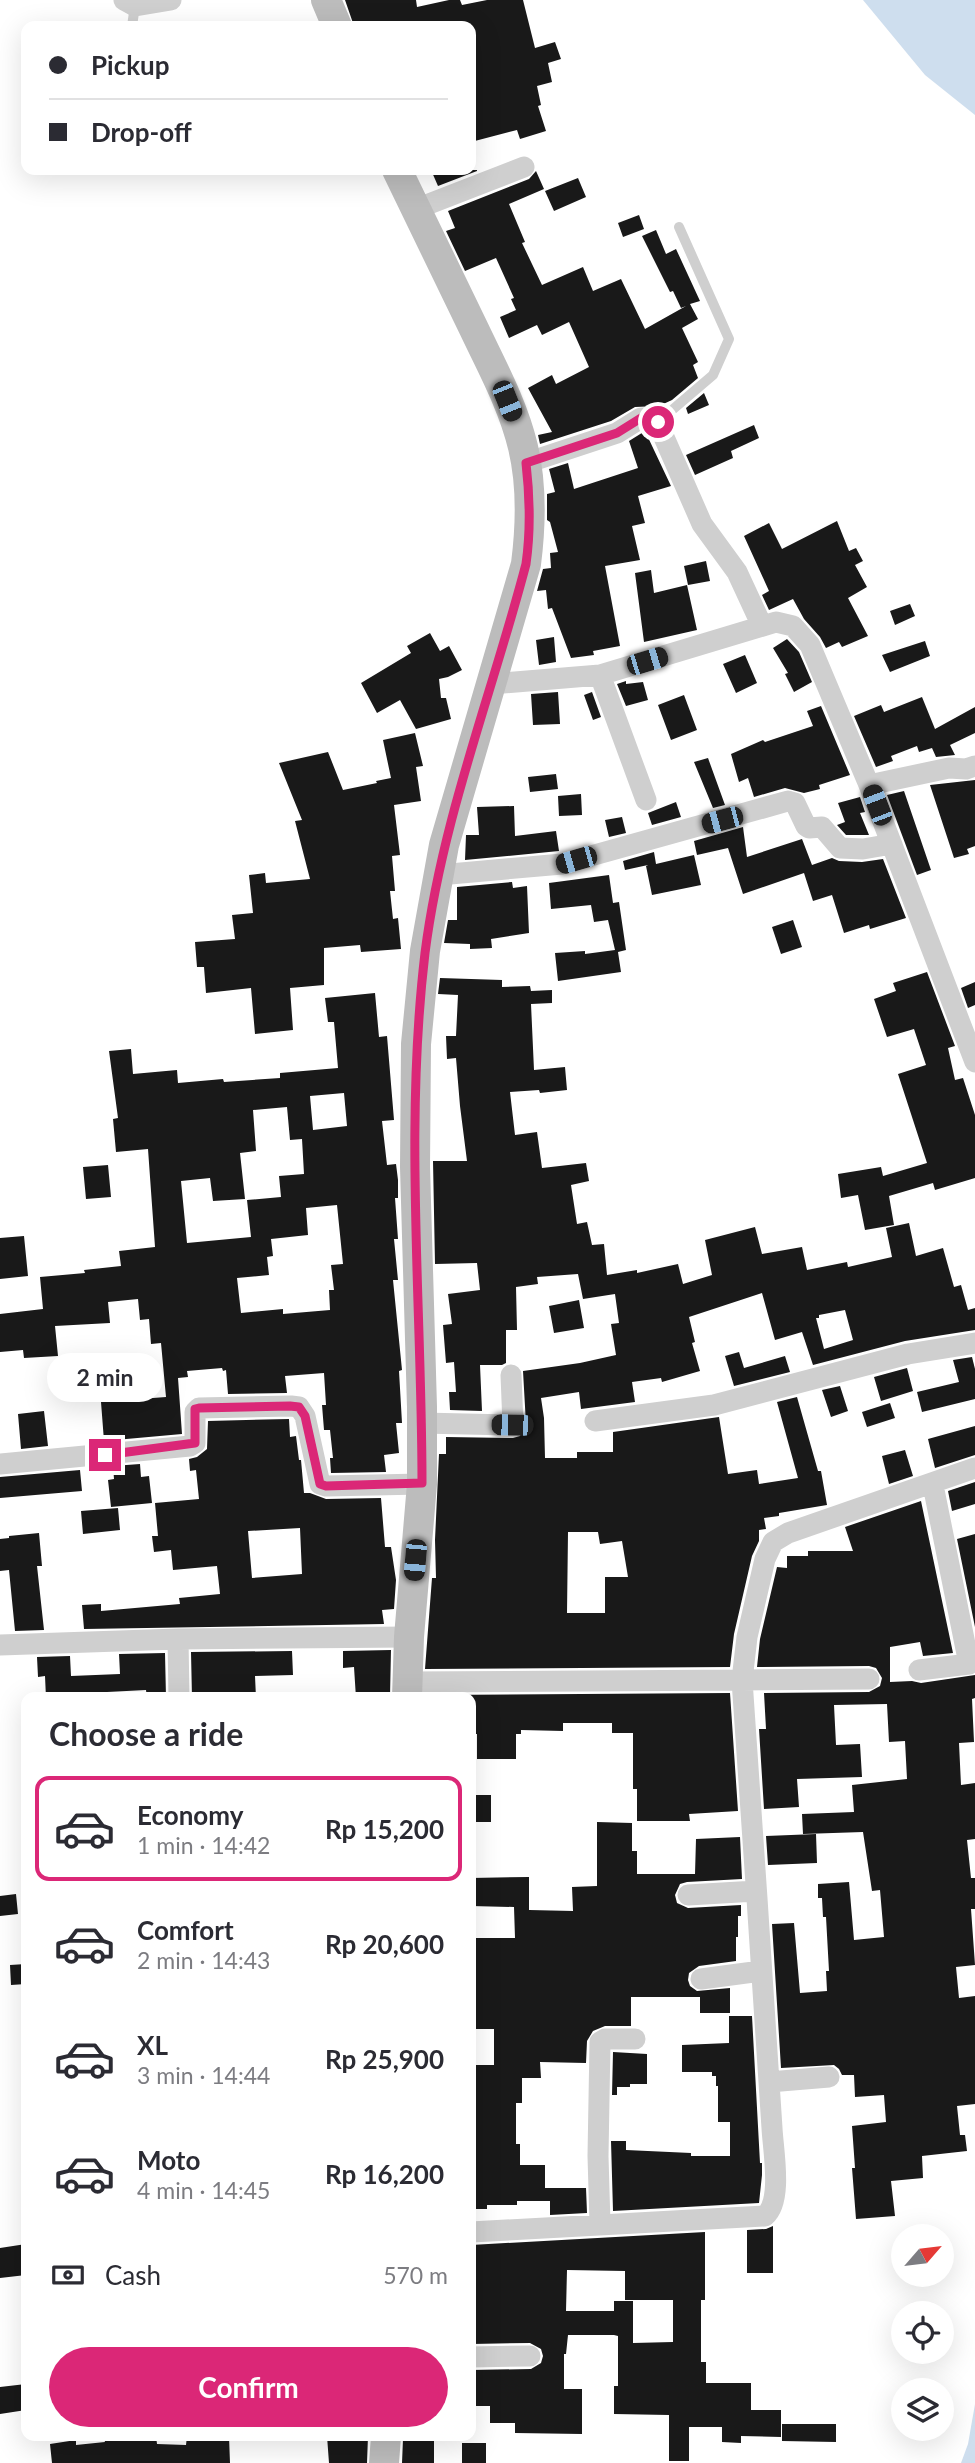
<!DOCTYPE html>
<html lang="en">
<head>
<meta charset="utf-8">
<style>
  :root { --surface:#fff; --page:#f2f2f3; --text:#2b2b33; --muted:#7c7c81; --line:#e1e1e2; --accent:#db2777 }
  body { margin:0; font-family:Lato,sans-serif; background:var(--page); color:var(--text); height:100vh; display:flex; flex-direction:column; font-size:26px; white-space:nowrap }
  * { box-sizing:border-box; margin:0 }
  p { font-size:23px; color:var(--muted) }
  .icon { flex:none; width:38px; height:38px; fill:none; stroke:currentColor; stroke-width:2; stroke-linecap:round; stroke-linejoin:round }
  .map { position:relative; flex:1; overflow:hidden }
  .drawer { position:absolute; left:21px; top:1692px; width:455px; height:749px; display:flex; flex-direction:column; background:var(--surface); border-radius:14px; box-shadow:0 7px 28px #0002 }
  .drawer>* { flex:none }
  .guide { position:absolute; left:21px; top:21px; width:455px; height:154px; border-radius:14px; box-shadow:0 7px 28px #0002; display:grid; align-content:center; height:154px; padding:0 28px; background:var(--surface) }
  .needle { width:46px; rotate:62deg }
  .tools { position:absolute; left:891px; top:2224px; display:grid; gap:14px }
  .tools a { display:grid; place-items:center; width:63px; height:63px; border-radius:50%; background:var(--surface); box-shadow:0 7px 28px #0002; font-size:35px }
  .end { position:absolute; width:32px; height:32px; margin:-16px; border:9px solid #db2777; background:#fff; box-shadow:0 0 0 4px #fff }
  .from { border-radius:50% }
  .bubble { position:absolute; height:49px; border-radius:24px; background:var(--surface); box-shadow:0 7px 28px #0002; font-size:23px; font-weight:700; line-height:49px; text-align:center }
  .car { position:absolute; width:21px; height:42px; margin:-21px -10px; border-radius:9px; box-shadow:0 0 5px 2px #0007; background:linear-gradient(#222 24%,#8ab4d8 0 40%,#222 0 76%,#8ab4d8 0 86%,#222 0) }
  .guide b { display:flex; align-items:center; gap:24px; height:66px; font-size:26px }
  .guide b+b { border-top:2px solid var(--line) }
  .guide i { width:18px; height:18px; background:var(--text) }
  ul { padding:0; list-style:none }
  li { display:flex; align-items:center; gap:21px; height:105px; margin:0 14px 10px; padding:0 14px; border:4px solid transparent; border-radius:14px }
  li div { flex:1 }
  li b { display:block; font-size:26px }
  li em { font-style:normal; font-weight:700 }
  li.on { border-color:var(--accent) }
  li>.icon { width:63px; height:63px; stroke-width:1.5 }
  h2 { padding:0 28px; font-size:32px; line-height:84px }
  .pay { display:flex; align-items:center; gap:18px; height:77px; padding:0 28px; font-size:26px }
  .pay p { margin-inline-start:auto }
  .cta { display:flex; gap:14px; margin-top:auto; padding:14px 28px }
  .cta a { flex:1; height:80px; border-radius:42px; background:var(--accent); color:#fff; font-size:28px; font-weight:700; line-height:80px; text-align:center }
  .map>svg:first-child { display:block }
  .water { fill:#cedeee }
  .building { fill:#191919; fill-rule:evenodd }
  .lines { fill:none; stroke-linecap:round; stroke-linejoin:round }
  .lane { stroke:#cfcfcf; stroke-width:10 }
  .street { stroke:#cfcfcf; stroke-width:21 }
  .secondary { stroke:#bcbcbc; stroke-width:30 }
  .route { stroke:#db2777; stroke-width:9 }
</style>
</head>
<body>
<div class="map">
<svg width="975" height="2463" viewBox="0 0 975 2463">
  <rect width="100%" height="100%" fill="#fff"/>
  <path class="water" d="M863 0H975V115L925 75Z
    M975 2404V2463H961L968 2444Z"/>
  <path class="building" d="M345 0H416L417 7 449 0H460L462 5 487 0H523L535 48 555 42 561 59 548 63 552 82 537 86 541 105 538 106 546 131 520 139 517 130 471 142V26H441L440 22 422 26H354Z
    M431 170H477V171L438 186Z
    M536 171 544 189 509 204 525 242 522 243 542 285 583 267 593 291 621 279 645 329 686 306 681 308 673 291 670 292 642 236 656 230 666 254 676 249 700 301 690 304 698 319 682 328 698 362 693 365 698 378 672 400 659 406 635 407 611 421 540 444 538 435 552 432 528 388 552 375 556 384 589 367 569 322 542 335 537 325 509 338 500 317 516 310 511 299 514 298 496 258 465 271 446 231 455 228 448 211 529 179Z
    M578 178 586 197 554 211 545 191Z
    M639 215 644 229 623 237 618 223Z
    M704 393 709 405 688 414 686 408Z
    M754 425 759 438 731 451 733 458 695 475 686 455Z
    M645 431 671 486 638 496 645 523 632 526 640 560 605 566 620 646 593 651 594 655 571 658 552 608 548 609 546 590 537 591 543 569 551 568 550 553 558 552 550 522 547 520V494L555 492 549 469 568 463 574 489 638 468 629 441Z
    M837 521 849 551 856 548 863 561 855 565 867 587 848 598 868 636 842 647 839 642 826 648 820 637 804 619 793 599 769 610 762 595 769 591 744 536 769 523 782 549Z
    M706 561 710 581 688 585 684 566Z
    M651 570 654 593 687 585 697 630 644 642 635 573Z
    M910 604 915 616 895 625 890 611Z
    M430 633 440 651 449 646 462 670 448 677 439 679 441 698H446L451 719 416 729 400 700 377 713 361 683 411 653 407 646Z
    M554 637 556 662 539 665 536 640Z
    M787 639 799 652 812 682 794 692 785 674 788 673 773 648Z
    M925 641 930 656 890 672 882 655Z
    M745 655 757 683 736 693 723 664Z
    M626 681V684L643 682 648 700 626 706 617 684Z
    M558 692 560 724 533 725 531 694Z
    M592 692 601 717 593 720 584 695Z
    M684 695 697 730 671 740 658 705Z
    M922 697 935 729 975 707V733L950 745 955 755 936 757 932 748 919 752 917 746 891 756 893 761 876 767 854 716 881 705 884 712Z
    M821 706 850 775 819 785 820 789 804 793 785 788 754 797 748 778 739 782 731 754 763 740 765 742 813 726 807 711Z
    M415 733 423 766 416 767 421 801 394 805 400 855 392 856 395 891H390L393 919 398 918 401 949 361 952 360 945 324 948V985L290 988 293 1030 255 1034 251 988 206 993 204 967H197L195 942 235 939 232 915 253 913 249 875 265 873 266 883 310 879 295 821 302 820 279 763 328 752 343 790 377 783 376 781 391 778 383 740Z
    M708 758 725 805 713 808 694 762Z
    M556 774 558 789 530 792 528 777Z
    M975 780V846L967 849 969 854 954 858 930 785Z
    M904 791 931 870 917 875 887 795Z
    M581 794 582 815 559 816 558 796Z
    M860 797 865 812 860 813 869 835H846L837 825 845 822 838 803Z
    M676 802 681 817 652 825 648 813Z
    M514 806 515 836 556 831 559 851 465 860 466 835H479L477 807Z
    M622 817 626 833 609 837 605 820Z
    M743 827 747 857 802 839 812 865 832 858 839 861 862 862 883 859 906 918 870 929 869 925 844 933 832 895 813 901 804 873 743 894 728 848 697 855 694 841Z
    M654 852 656 864 694 855 701 885 652 895 646 866 648 865 625 870 623 861Z
    M609 875 613 903 619 902 626 950 618 952 621 972 558 981 555 953 585 951V954L615 950 608 920 594 922 591 905 551 909 549 883Z
    M512 882 513 888 527 886 529 933 491 939 492 948 470 949V944L444 943 448 920H457V887Z
    M793 920 802 947 781 954 772 927Z
    M927 972 955 1046 948 1048 955 1080 963 1078 975 1115V1178L935 1190 933 1183 889 1196 894 1225 865 1230 858 1195 841 1198 838 1174 881 1167 883 1176 927 1163 898 1074 926 1065 914 1029 887 1037 874 999 896 991 893 983Z
    M440 978 502 980V987L530 986 531 991 552 990V1003L531 1004 534 1070 565 1067 567 1090 540 1093 539 1090 510 1092 515 1135 537 1132 542 1168 586 1163 589 1181 571 1185 577 1224 587 1222 592 1245 604 1244 607 1275 637 1270V1273L678 1264 683 1284 712 1275 705 1240 755 1227 762 1254 802 1247 807 1270 847 1262 848 1267 892 1257 886 1228 909 1223 916 1256 943 1248 954 1287 961 1285 968 1310 975 1308V1330L905 1341 813 1365 802 1332 775 1340 762 1293 689 1317 695 1342 692 1343 700 1371 662 1382 661 1378 632 1382 635 1402 581 1409 579 1392 541 1398 544 1418 545 1458H577V1452H613V1432L719 1417 728 1474 757 1470 759 1484 798 1478 777 1402 797 1397 818 1471H821L827 1505 779 1513V1516L764 1518 766 1529 759 1530V1541L752 1556 734 1634 730 1667 425 1669 432 1578H436L435 1540 439 1454H446V1437L513 1438 520 1436 526 1424 523 1371 580 1363 616 1355 611 1324 619 1323 615 1294 583 1299 578 1274 537 1277 538 1284 516 1287 517 1330H506V1363L502 1365H480L482 1411 450 1410 449 1392H456L454 1362 446 1363 443 1325 452 1324 448 1294 480 1290 477 1263 435 1264 433 1161H467L460 1106 456 1058 447 1059 446 1036H456L458 995 438 994ZM845 1310 853 1340 824 1349 816 1318H819V1315ZM568 1532H598L600 1544 622 1541 628 1577H605V1613H567Z
    M975 982V1005L968 1008 961 988Z
    M375 993 379 1037 387 1036 394 1120 382 1121 387 1165 396 1164 398 1180V1198H395L398 1239H394L398 1280H393L402 1370 399 1371 402 1423H396L399 1453 384 1455 386 1472 331 1473 330 1458H333L330 1430H324L322 1405H326L324 1373 285 1376 287 1393 228 1394 226 1370 223 1371 222 1368 187 1371 188 1377 178 1378 182 1434 104 1441 101 1402 166 1397 161 1343 151 1344 149 1319 140 1320 138 1299 108 1302 110 1323 55 1326 58 1356 24 1358 23 1350 0 1352V1314L43 1309 40 1277 85 1273 84 1270 121 1266 119 1251 155 1247 148 1149 116 1152 113 1119 118 1118 109 1051 131 1049 133 1074 177 1070 178 1083 223 1079 224 1082 280 1078V1073L338 1068 334 1022H328L325 998ZM344 1093 347 1126 313 1130 310 1096ZM287 1107 290 1140 302 1139 304 1174 279 1176 281 1197 247 1200 251 1237 187 1243 181 1181 210 1178 213 1201 245 1199 240 1153 256 1151 253 1110ZM337 1205 343 1264 331 1265 334 1290H329L330 1310 283 1314V1309L241 1313 237 1278 269 1275 267 1257 273 1256 271 1239 308 1235 306 1208Z
    M108 1165 111 1197 86 1199 83 1167Z
    M24 1236 28 1276 0 1279V1238Z
    M579 1300 584 1328 554 1333 549 1306Z
    M739 1352 744 1368 785 1356 790 1372 734 1386 725 1356Z
    M972 1357 975 1369V1399L922 1412 917 1392 959 1382 953 1360Z
    M907 1368 913 1391 881 1401 874 1377Z
    M840 1386 848 1411 831 1417 822 1390Z
    M890 1403 895 1418 867 1427 862 1412Z
    M44 1411 48 1446 21 1449 18 1414Z
    M289 1419 290 1437 296 1436 299 1460H301L304 1493H310L326 1499 381 1498 385 1547H391L396 1580 394 1609 382 1610 384 1624 84 1629 82 1605 101 1604V1611L180 1604 179 1598 220 1594 217 1566 173 1570 171 1550 154 1552 152 1536H158L155 1503 199 1499 196 1470 190 1471 189 1459 197 1457 207 1449 208 1421ZM300 1528 302 1574 252 1578 248 1531Z
    M975 1426V1455L935 1468 928 1439Z
    M905 1450 913 1476 889 1484 882 1456Z
    M140 1464 141 1477 149 1476 152 1503 111 1507 108 1480 114 1479 113 1466Z
    M80 1470 82 1491 0 1498V1477Z
    M975 1482V1504L952 1511 948 1491Z
    M921 1501 953 1653 923 1656 920 1642 890 1647V1682L912 1681 921 1683 975 1675V1698L972 1699 974 1742 959 1743 961 1785 975 1783V1839L967 1840 971 1878H975V1909H971L975 1965 956 1967 959 1998 975 1996V2104L957 2106 960 2135H965L967 2151 922 2156 923 2178 891 2181 895 2216 856 2219 852 2168H855L852 2126 886 2122 884 2095 855 2097 854 2075H842L839 2069 834 2065 781 2068 772 1924 794 1923 800 1993 827 1991 826 1971H829L826 1917H823L822 1898H818V1884L849 1882 854 1940 884 1937 880 1890 872 1891 863 1832 803 1834 802 1814 854 1812 852 1785 907 1779 905 1741 889 1742 887 1704 834 1705 836 1745 860 1744 862 1777 797 1779 799 1807 764 1809 759 1729H766L764 1693 869 1692 880 1686 882 1678 876 1668 869 1666 757 1667 760 1639 777 1567 787 1568V1556H808V1551H853L845 1527Z
    M118 1508 120 1530 83 1534 81 1511Z
    M39 1533 42 1566H37L44 1630 15 1631 9 1570 0 1571V1539L9 1538V1536Z
    M975 1534V1627L957 1539Z
    M391 1650 390 1696 356 1698 354 1667 343 1668V1651Z
    M292 1651 293 1675 255 1676 256 1698H192L191 1652Z
    M165 1653 166 1698H147L146 1690 107 1692V1698H46L45 1676 38 1677 37 1657 70 1656 71 1676 120 1674 119 1654Z
    M730 1693 738 1811 689 1814 690 1821H637V1789H633V1733H612V1723H563V1731L521 1730V1734H516V1759H477V1734H472L471 1698H435V1695Z
    M471 1795H491V1822H471Z
    M597 1822 632 1823V1851H637V1874H695L696 1839 740 1837 742 1879 687 1882 680 1884 675 1895 677 1903 688 1908 741 1905V1916H738V1937H736V1961L699 1966 689 1973 688 1980 690 1986 697 1991 730 1988V2013H700V1997H631V2026H605L593 2031 587 2041 586 2063 540 2062 541 2078H522V2103H516V2144H520V2165H545V2188H586L587 2213 550 2215V2201H517V2205H487V2209H471V2065H494V2029H471V1938H515L514 1907 471 1906V1878L529 1877V1910L573 1911 572 1887 597 1886Z
    M816 1834 817 1863 768 1865 766 1836Z
    M16 1894 18 1914 0 1916V1896Z
    M26 1964V1984L11 1985 10 1965Z
    M729 2016H752L760 2163H762V2175L759 2203 613 2211 611 2141H626V2150L691 2153V2156H730V2122H718V2086H716V2076H712V2072H682V2045L729 2043Z
    M613 2052 647 2054V2084H630V2087H617V2095H612Z
    M773 2226V2273H747V2230L766 2229Z
    M705 2232V2300H701V2362H706V2383H751V2410H781V2437L741 2436V2443L722 2442V2427H689V2461H669V2415L614 2414V2386H618V2336L614 2335H568L566 2354H564V2389H582V2434L515 2433V2423H490V2406H471V2370L531 2369 541 2363 543 2356 541 2349 530 2343 471 2344V2245ZM567 2270 625 2271V2300H673V2342L633 2343V2301H614V2311H566Z
    M26 2244V2275L0 2278V2248Z
    M26 2384V2410L0 2414V2387Z
    M782 2424H836V2442L782 2441Z
    M140 2436H156L157 2444 186 2445 187 2436H229L230 2463H52L50 2444 76 2440V2445L105 2442 104 2439Z
    M327 2436H368L367 2463H329Z
    M403 2439H434V2463H402Z
    M462 2443H486V2463H462Z"/>
  <g class="lines">
    <path class="lane" d="M132 26 135 6
      M658 422 713 375 729 339 679 227"/>
    <path class="street" d="M124 0 135 6 171 0
      M416 209 524 167
      M526 463 617 433 641 418H654L663 435 702 524 737 572 762 626
      M600 675 646 800
      M491 684 600 675 776 622 793 626 810 645 869 785 975 1062
      M869 785 949 768 966 769 975 766
      M439 875 562 864 788 801 795 803 806 826 809 828 822 827 840 848 863 849 892 844
      M595 1421 714 1405 908 1354 975 1343
      M422 1423 513 1425 511 1375
      M0 1464 190 1446 195 1443V1412L199 1408 291 1406 299 1407 305 1416 320 1484 326 1486 422 1484
      M178 1639 179 1698
      M0 1645 178 1639 409 1637
      M919 1670 969 1664 933 1485
      M407 1682 742 1680 747 1637 765 1559 773 1542 788 1533 975 1468
      M688 1895 756 1891
      M701 1979 761 1971
      M769 2082 829 2077
      M600 2224 598 2156 600 2042 605 2039H635
      M471 2232 765 2216C783 2201 773 2150 772 2128 763 1979 752 1829 742 1680L869 1679
      M471 2357 530 2356"/>
    <path class="secondary" d="M326 0 337 26
      M397 170C423 223 448 276 474 329 492 367 513 405 523 447 532 485 531 525 526 564L444 845 425 951 416 1044 415 1167 422 1407V1484L409 1637 407 1698
      M384 2463 386 2436"/>
  </g>
  <g class="lines">
    <path class="route" d="M105 1455 195 1443V1409L199 1408 290 1406 299 1407 305 1416 320 1484 326 1486 422 1483C422 1307 404 1129 425 953 442 819 492 694 526 564 531 529 530 498 526 463L617 433 641 418H654L658 422"/>
  </g>
</svg>
<div class="tools">
<a><svg class="needle" viewBox="-14 -14 28 28"><path d="M0-13l5 13h-10z" fill="#e53935"/><path d="M0 13l5-13h-10z" fill="#7c7c81"/></svg></a>
<a><svg class="icon" aria-label="locate" viewBox="0 0 24 24"><circle cx="12" cy="12" r="6"/><path d="M12 2v4M12 18v4M2 12h4M18 12h4"/></svg></a>
<a><svg class="icon" aria-label="layers" viewBox="0 0 24 24"><path d="M12 4l9 5-9 5-9-5zM3 14l9 5 9-5"/></svg></a>
</div>
<i class="end from" style="left:658px;top:422px"></i>
<i class="end" style="left:105px;top:1455px"></i>
<div class="bubble" style="left:47px;top:1353px;width:116px">2 min</div>
<i class="car" style="left:507px;top:401px;rotate:158deg"></i>
<i class="car" style="left:647px;top:661px;rotate:73deg"></i>
<i class="car" style="left:877px;top:805px;rotate:339deg"></i>
<i class="car" style="left:722px;top:820px;rotate:255deg"></i>
<i class="car" style="left:576px;top:860px;rotate:254deg"></i>
<i class="car" style="left:512px;top:1425px;rotate:271deg"></i>
<i class="car" style="left:415px;top:1560px;rotate:185deg"></i>
<div class="guide">
<b><i class="from"></i>Pickup</b>
<b><i></i>Drop-off</b>
</div>
<section class="drawer">
<h2>Choose a ride</h2>
<ul>
<li class="on"><svg class="icon" aria-label="car" viewBox="0 0 24 24"><path d="M5 17H2v-5l4-1 3-4h7l3 4 3 1v5h-3M9 17h6M6 11h13"/><circle cx="7" cy="17" r="2"/><circle cx="17" cy="17" r="2"/></svg><div><b>Economy</b><p>1 min · 14:42</p></div><em>Rp 15,200</em></li>
<li><svg class="icon" aria-label="car" viewBox="0 0 24 24"><path d="M5 17H2v-5l4-1 3-4h7l3 4 3 1v5h-3M9 17h6M6 11h13"/><circle cx="7" cy="17" r="2"/><circle cx="17" cy="17" r="2"/></svg><div><b>Comfort</b><p>2 min · 14:43</p></div><em>Rp 20,600</em></li>
<li><svg class="icon" aria-label="car" viewBox="0 0 24 24"><path d="M5 17H2v-5l4-1 3-4h7l3 4 3 1v5h-3M9 17h6M6 11h13"/><circle cx="7" cy="17" r="2"/><circle cx="17" cy="17" r="2"/></svg><div><b>XL</b><p>3 min · 14:44</p></div><em>Rp 25,900</em></li>
<li><svg class="icon" aria-label="car" viewBox="0 0 24 24"><path d="M5 17H2v-5l4-1 3-4h7l3 4 3 1v5h-3M9 17h6M6 11h13"/><circle cx="7" cy="17" r="2"/><circle cx="17" cy="17" r="2"/></svg><div><b>Moto</b><p>4 min · 14:45</p></div><em>Rp 16,200</em></li>
</ul>
<div class="pay"><svg class="icon" aria-label="cash" viewBox="0 0 24 24"><path d="M3 7h18v10H3z"/><circle cx="12" cy="12" r="2"/></svg>Cash<p>570 m</p></div>
<div class="cta"><a>Confirm</a></div>
</section>
</div>
</body>
</html>
